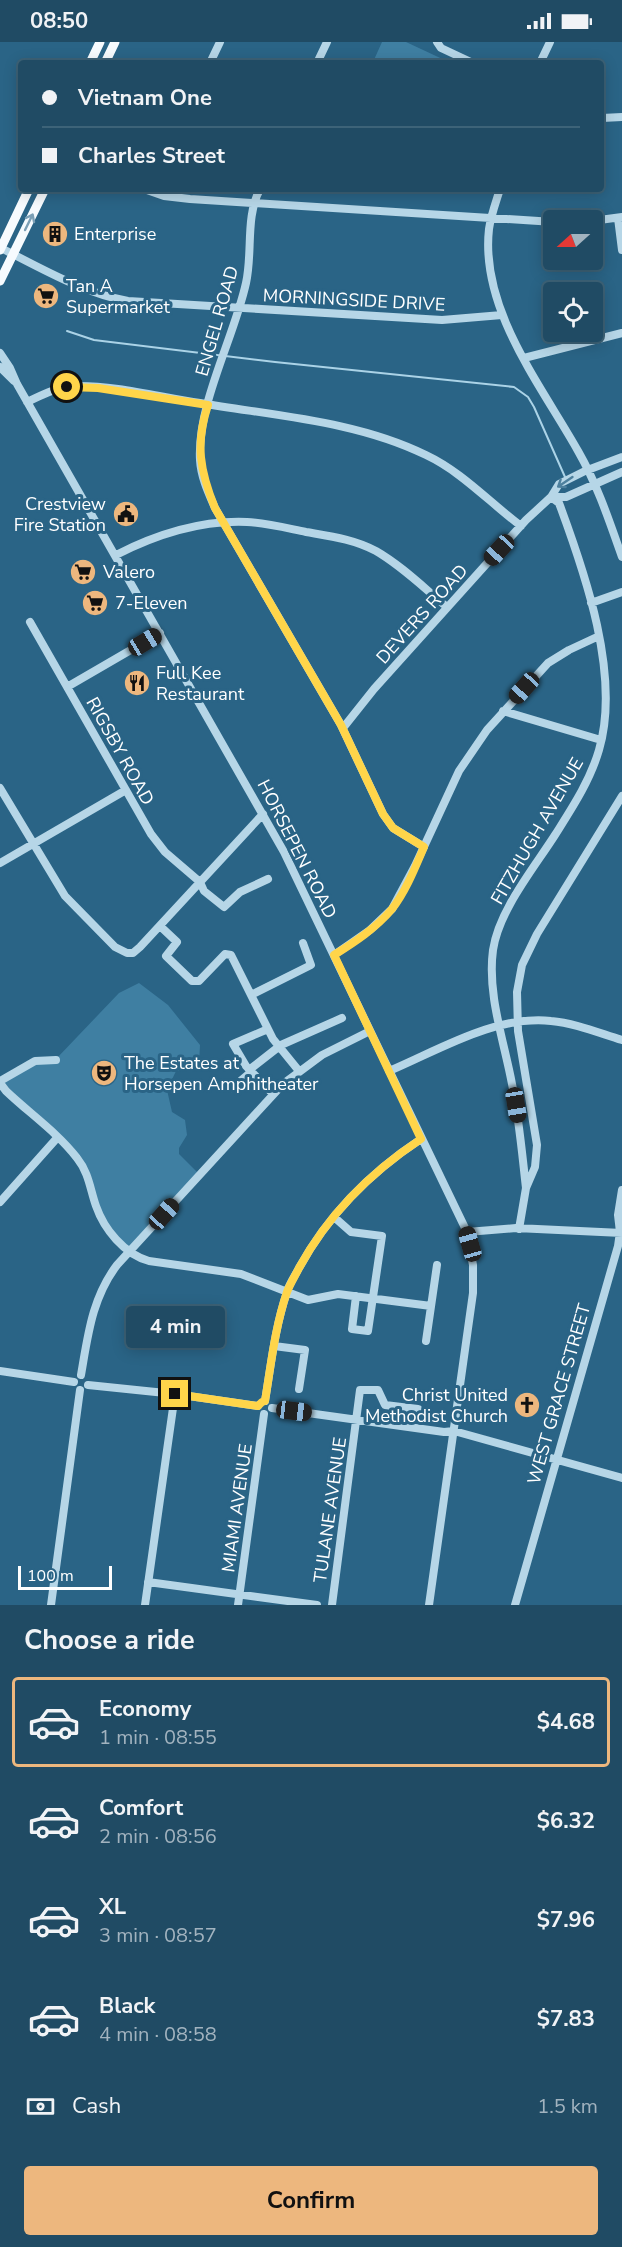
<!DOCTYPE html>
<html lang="en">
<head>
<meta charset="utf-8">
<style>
  :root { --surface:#204b64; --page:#28526a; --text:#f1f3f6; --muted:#a2b3bf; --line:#3d6378; --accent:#edb77e }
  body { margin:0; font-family:"Nunito Sans",sans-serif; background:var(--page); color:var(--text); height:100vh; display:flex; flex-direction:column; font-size:22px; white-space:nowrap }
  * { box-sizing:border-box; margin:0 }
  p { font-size:20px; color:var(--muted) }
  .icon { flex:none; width:33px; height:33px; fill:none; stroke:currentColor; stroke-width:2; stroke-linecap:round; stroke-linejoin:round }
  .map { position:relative; height:1563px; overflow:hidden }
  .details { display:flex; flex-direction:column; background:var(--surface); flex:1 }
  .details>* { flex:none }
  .banner { position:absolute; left:18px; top:18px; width:586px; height:132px; border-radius:6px; box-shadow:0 3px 15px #0003,0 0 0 2px var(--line); display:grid; align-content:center; height:132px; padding:0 24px; background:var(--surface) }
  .needle { width:39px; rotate:249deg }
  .tools { position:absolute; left:543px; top:168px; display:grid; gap:12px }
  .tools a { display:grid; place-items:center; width:60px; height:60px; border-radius:6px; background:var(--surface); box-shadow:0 3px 15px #0003,0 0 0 2px var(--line); font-size:30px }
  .scale { position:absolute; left:18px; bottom:15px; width:94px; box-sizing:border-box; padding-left:6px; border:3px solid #fff; border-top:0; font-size:16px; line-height:21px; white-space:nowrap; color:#fff; -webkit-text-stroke:4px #2a6486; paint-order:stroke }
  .end { position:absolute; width:27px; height:27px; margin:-14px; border:8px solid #ffd54a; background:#111; box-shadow:0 0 0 3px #111 }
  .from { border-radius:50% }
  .bubble { position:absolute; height:42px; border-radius:6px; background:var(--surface); box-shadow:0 3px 15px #0003,0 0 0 2px var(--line); font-size:20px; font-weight:700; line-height:42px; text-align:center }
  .car { position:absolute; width:18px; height:36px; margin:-18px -9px; border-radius:8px; box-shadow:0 0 4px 2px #0007; background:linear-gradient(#222 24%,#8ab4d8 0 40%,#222 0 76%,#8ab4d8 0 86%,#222 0) }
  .banner b { display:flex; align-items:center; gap:21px; height:57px; font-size:22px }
  .banner b+b { border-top:2px solid var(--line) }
  .banner i { width:15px; height:15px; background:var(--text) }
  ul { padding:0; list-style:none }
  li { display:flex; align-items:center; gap:18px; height:90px; margin:0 12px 9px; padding:0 12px; border:3px solid transparent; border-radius:6px }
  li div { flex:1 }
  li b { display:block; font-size:22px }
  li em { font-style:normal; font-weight:700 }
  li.on { border-color:var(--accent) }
  li>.icon { width:54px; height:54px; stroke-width:1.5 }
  h2 { padding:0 24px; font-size:27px; line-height:72px }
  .pay { display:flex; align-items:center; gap:15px; height:66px; padding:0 24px; font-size:22px }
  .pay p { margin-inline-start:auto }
  .primary-button { display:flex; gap:12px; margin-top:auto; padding:12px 24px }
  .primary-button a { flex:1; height:69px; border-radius:6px; background:var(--accent); color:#111; font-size:24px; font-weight:700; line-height:69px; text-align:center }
  .status { display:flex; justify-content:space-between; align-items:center; height:42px; padding:0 30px; background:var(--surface); direction:ltr }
  .status svg { height:16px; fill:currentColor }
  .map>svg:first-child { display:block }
  .green { fill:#3f7fa2 }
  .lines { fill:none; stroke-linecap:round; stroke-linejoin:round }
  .stream { stroke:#abd3e7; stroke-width:2 }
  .minor { stroke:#b6d6e7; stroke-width:8 }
  .major { stroke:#f7fbfe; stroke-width:9 }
  .oneway { stroke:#7ca0b6 }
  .oneway2 { stroke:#4d809e }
  .route { stroke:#ffd54a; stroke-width:8 }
  .labels { text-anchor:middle; stroke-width:6; stroke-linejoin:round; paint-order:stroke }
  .poi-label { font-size:18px; fill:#fff; stroke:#2a6486; text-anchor:start }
  .street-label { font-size:18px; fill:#fff; stroke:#2a6486 }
</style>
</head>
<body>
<div class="status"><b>08:50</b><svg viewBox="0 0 49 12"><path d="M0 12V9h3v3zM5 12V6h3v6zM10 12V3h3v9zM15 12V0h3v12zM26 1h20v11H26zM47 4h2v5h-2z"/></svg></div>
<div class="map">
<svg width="622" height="1563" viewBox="0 0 622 1563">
  <rect width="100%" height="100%" fill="#2a6486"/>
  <path class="green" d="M382 0H406L451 21H375L373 20Z
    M139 941 168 963 200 1003 199 1023 176 1029 167 1048 172 1070 185 1078 187 1093 179 1106V1112L199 1132 129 1209 110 1189 80 1120 0 1043 39 1017 57 1016 119 951Z"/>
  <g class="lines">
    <path class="stream" d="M67 289 94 298 275 320 514 345 528 355 534 365 565 435"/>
    <path class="minor" d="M437 0 441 6 473 21
      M210 21 220 0
      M317 21 327 0
      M540 21 550 0
      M602 76 622 75
      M144 147 164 154 190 157 554 180
      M260 147C245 175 253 210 246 241 234 296 197 362 200 418 201 435 208 450 215 466L341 683 383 772 393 786 424 805
      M500 147C496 160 491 173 489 187 480 267 541 343 578 409 597 442 609 478 622 515
      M618 176 622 208
      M592 179 622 175
      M1 206C39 225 85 252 128 259L442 278 502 273
      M0 311 10 326 17 342 284 810 467 1190 473 1223V1251L429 1563
      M524 316 622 291
      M0 325 14 339
      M27 360C42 353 57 345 74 344 116 343 159 355 200 361 276 374 357 379 426 413 462 430 489 460 521 484
      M552 455H566L622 430
      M116 513C157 492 200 478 247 480 266 481 286 486 306 490 329 494 354 497 376 509 402 524 424 546 447 565
      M591 561 622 550
      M30 580 151 792 165 810 200 840 204 849 224 865 240 850 268 837
      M67 645 160 591
      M503 669 601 698
      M343 686 374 647 526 478 551 455 559 442 585 429 622 415
      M0 746 65 854 115 905 127 911H133L140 905 263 772
      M0 821 126 748
      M160 884 177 900 166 914 192 939H199L225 912 231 913 273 997 299 1029
      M334 913 370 888 392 867 415 824 459 729 487 688 548 621 569 608 599 594
      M251 953 311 923 303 901
      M268 987 233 1002 246 1024 273 1052
      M249 1028 281 1003 342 976
      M389 1029C439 1008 495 973 551 979 575 981 599 991 622 998
      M0 1039 35 1019 56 1018
      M0 1041 6 1049C29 1071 58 1091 77 1116 89 1131 90 1147 96 1164 104 1187 124 1212 149 1219L241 1232 308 1258 338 1252 431 1264
      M232 1046 251 1030
      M526 1146C522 1111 519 1076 512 1042 504 999 487 952 493 908 499 868 534 826 555 793 572 766 590 739 599 708 621 634 585 531 559 461L551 455
      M0 1160 57 1096
      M334 1175 351 1190 382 1194 368 1289 352 1287 356 1254
      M519 1187 526 1146 535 1125 537 1103 518 989 517 950 522 923 537 892 622 754
      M467 1190 516 1186 622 1191
      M426 1299 437 1223
      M274 1304 305 1308 299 1347
      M0 1329 74 1340
      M81 1333C88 1293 92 1256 117 1223L283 1042 322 1013 370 989
      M88 1343 175 1352 258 1364
      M265 1359C271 1323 275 1285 287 1250 289 1242 295 1234 299 1226 328 1173 371 1130 421 1097
      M272 1366 444 1390 454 1389 622 1436
      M148 1540 317 1563
      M51 1563 80 1348
      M145 1563 175 1352
      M238 1563 264 1372
      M332 1563 360 1348H378L385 1363 418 1367
      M515 1563 618 1204 620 1190 618 1173 622 1148"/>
    <path class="major" d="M90 21 100 0
      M105 21 115 0
      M0 208 29 147
      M0 239 45 147"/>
  </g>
  <defs><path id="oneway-shaft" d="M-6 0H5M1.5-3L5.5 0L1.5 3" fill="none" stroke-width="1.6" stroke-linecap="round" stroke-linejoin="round" transform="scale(1.5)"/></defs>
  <use class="oneway" href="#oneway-shaft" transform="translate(29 180) rotate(-64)"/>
  <use class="oneway2" href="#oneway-shaft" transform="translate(565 440) rotate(146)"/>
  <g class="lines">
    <path class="route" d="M67 345 98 346 208 363C195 402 200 429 215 466L341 683 383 772 393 786 424 805C415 826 406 849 392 867 376 886 355 900 334 913L421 1097C371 1130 328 1173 299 1226 295 1234 290 1242 287 1250 275 1285 271 1323 265 1359L262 1360 258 1364 175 1352"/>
  </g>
  <defs>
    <g id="building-disc" transform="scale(1.35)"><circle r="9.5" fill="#edb77e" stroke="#2a6486"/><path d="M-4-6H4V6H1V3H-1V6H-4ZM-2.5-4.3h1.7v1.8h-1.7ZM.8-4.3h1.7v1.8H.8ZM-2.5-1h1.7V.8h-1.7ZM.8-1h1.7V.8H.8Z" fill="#111"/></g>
    <g id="supermarket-disc" transform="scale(1.35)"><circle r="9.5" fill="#edb77e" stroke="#2a6486"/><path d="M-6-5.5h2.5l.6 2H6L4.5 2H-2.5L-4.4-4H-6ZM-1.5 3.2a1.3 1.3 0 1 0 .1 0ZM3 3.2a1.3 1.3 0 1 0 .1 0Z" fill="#111"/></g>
    <g id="civic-disc" transform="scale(1.35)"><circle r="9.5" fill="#edb77e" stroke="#2a6486"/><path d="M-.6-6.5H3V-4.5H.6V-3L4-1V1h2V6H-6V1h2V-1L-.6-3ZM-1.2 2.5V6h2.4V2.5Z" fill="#111"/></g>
    <g id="restaurant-disc" transform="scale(1.35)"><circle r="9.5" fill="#edb77e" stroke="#2a6486"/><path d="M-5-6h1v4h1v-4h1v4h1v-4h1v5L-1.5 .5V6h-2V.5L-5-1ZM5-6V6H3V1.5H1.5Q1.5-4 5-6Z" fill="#111"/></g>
    <g id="theatre-disc" transform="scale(1.35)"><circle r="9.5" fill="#edb77e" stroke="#2a6486"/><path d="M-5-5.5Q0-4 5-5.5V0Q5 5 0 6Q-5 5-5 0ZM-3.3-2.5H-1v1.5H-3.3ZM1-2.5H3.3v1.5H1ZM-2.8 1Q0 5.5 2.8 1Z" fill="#111"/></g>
    <g id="church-disc" transform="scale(1.35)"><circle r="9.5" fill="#edb77e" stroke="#2a6486"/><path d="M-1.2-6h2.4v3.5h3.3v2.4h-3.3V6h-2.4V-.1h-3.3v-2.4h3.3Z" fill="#111"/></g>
  </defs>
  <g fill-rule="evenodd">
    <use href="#building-disc" x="55" y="192"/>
    <use href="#supermarket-disc" x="46" y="254"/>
    <use href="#civic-disc" x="126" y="472"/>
    <use href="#supermarket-disc" x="83" y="530"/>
    <use href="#supermarket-disc" x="95" y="561"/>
    <use href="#restaurant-disc" x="137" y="641"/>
    <use href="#theatre-disc" x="104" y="1031"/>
    <use href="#church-disc" x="527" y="1363"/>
  </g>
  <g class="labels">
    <g class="poi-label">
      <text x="74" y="198">Enterprise</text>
      <text x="66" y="250">Tan A<tspan x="66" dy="21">Supermarket</tspan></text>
      <text x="106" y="468" text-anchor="end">Crestview<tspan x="106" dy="21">Fire Station</tspan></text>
      <text x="103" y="536">Valero</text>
      <text x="115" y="567">7-Eleven</text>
      <text x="156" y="637">Full Kee<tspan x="156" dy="21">Restaurant</tspan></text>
      <text x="124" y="1027">The Estates at<tspan x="124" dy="21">Horsepen Amphitheater</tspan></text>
      <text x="508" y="1359" text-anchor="end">Christ United<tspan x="508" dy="21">Methodist Church</tspan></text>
    </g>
    <g class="street-label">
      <text transform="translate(354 258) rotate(3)" y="6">MORNINGSIDE DRIVE</text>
      <text transform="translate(217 279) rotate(-74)" y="6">ENGEL ROAD</text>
      <text transform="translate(422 572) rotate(-48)" y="6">DEVERS ROAD</text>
      <text transform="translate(120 709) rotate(61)" y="6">RIGSBY ROAD</text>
      <text transform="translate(537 789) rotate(-60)" y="6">FITZHUGH AVENUE</text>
      <text transform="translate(297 807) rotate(63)" y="6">HORSEPEN ROAD</text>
      <text transform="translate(559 1352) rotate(-74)" y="6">WEST GRACE STREET</text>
      <text transform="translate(237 1466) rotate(-82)" y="6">MIAMI AVENUE</text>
      <text transform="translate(330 1468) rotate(-82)" y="6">TULANE AVENUE</text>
    </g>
  </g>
</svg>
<div class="tools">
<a><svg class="needle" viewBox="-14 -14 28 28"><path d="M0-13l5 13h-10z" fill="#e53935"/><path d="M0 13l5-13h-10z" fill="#a2b3bf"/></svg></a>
<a><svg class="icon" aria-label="locate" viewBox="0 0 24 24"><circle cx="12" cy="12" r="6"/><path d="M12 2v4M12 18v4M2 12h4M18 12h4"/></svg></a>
</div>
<div class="scale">100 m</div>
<i class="end from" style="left:67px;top:345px"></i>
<i class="end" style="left:175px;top:1352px"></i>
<div class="bubble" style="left:126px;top:1264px;width:99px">4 min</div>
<i class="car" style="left:499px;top:508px;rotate:223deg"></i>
<i class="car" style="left:145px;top:600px;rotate:59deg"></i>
<i class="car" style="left:524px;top:646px;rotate:222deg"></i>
<i class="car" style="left:516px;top:1063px;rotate:171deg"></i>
<i class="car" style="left:164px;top:1172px;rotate:42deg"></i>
<i class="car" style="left:470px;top:1202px;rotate:344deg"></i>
<i class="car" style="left:294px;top:1369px;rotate:97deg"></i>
<div class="banner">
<b><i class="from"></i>Vietnam One</b>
<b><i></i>Charles Street</b>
</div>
</div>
<section class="details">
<h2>Choose a ride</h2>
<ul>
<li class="on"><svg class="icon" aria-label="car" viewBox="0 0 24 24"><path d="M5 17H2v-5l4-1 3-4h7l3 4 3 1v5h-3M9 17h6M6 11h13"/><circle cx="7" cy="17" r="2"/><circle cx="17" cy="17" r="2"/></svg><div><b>Economy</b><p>1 min · 08:55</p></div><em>$4.68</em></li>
<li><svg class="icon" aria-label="car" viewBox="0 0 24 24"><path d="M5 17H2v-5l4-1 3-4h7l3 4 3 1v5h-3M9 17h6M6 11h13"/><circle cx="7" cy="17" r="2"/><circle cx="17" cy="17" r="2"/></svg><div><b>Comfort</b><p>2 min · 08:56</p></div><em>$6.32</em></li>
<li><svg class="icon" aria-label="car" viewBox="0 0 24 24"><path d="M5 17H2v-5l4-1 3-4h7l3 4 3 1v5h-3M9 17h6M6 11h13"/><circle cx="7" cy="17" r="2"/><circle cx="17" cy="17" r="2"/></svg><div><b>XL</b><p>3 min · 08:57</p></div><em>$7.96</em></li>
<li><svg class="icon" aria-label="car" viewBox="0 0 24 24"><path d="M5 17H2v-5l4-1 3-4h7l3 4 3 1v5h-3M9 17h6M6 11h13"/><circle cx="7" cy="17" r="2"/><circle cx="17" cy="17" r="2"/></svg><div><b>Black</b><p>4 min · 08:58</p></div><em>$7.83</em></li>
</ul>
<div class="pay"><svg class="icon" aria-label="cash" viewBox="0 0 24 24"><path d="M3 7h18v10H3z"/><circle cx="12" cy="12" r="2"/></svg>Cash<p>1.5 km</p></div>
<div class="primary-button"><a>Confirm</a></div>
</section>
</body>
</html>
